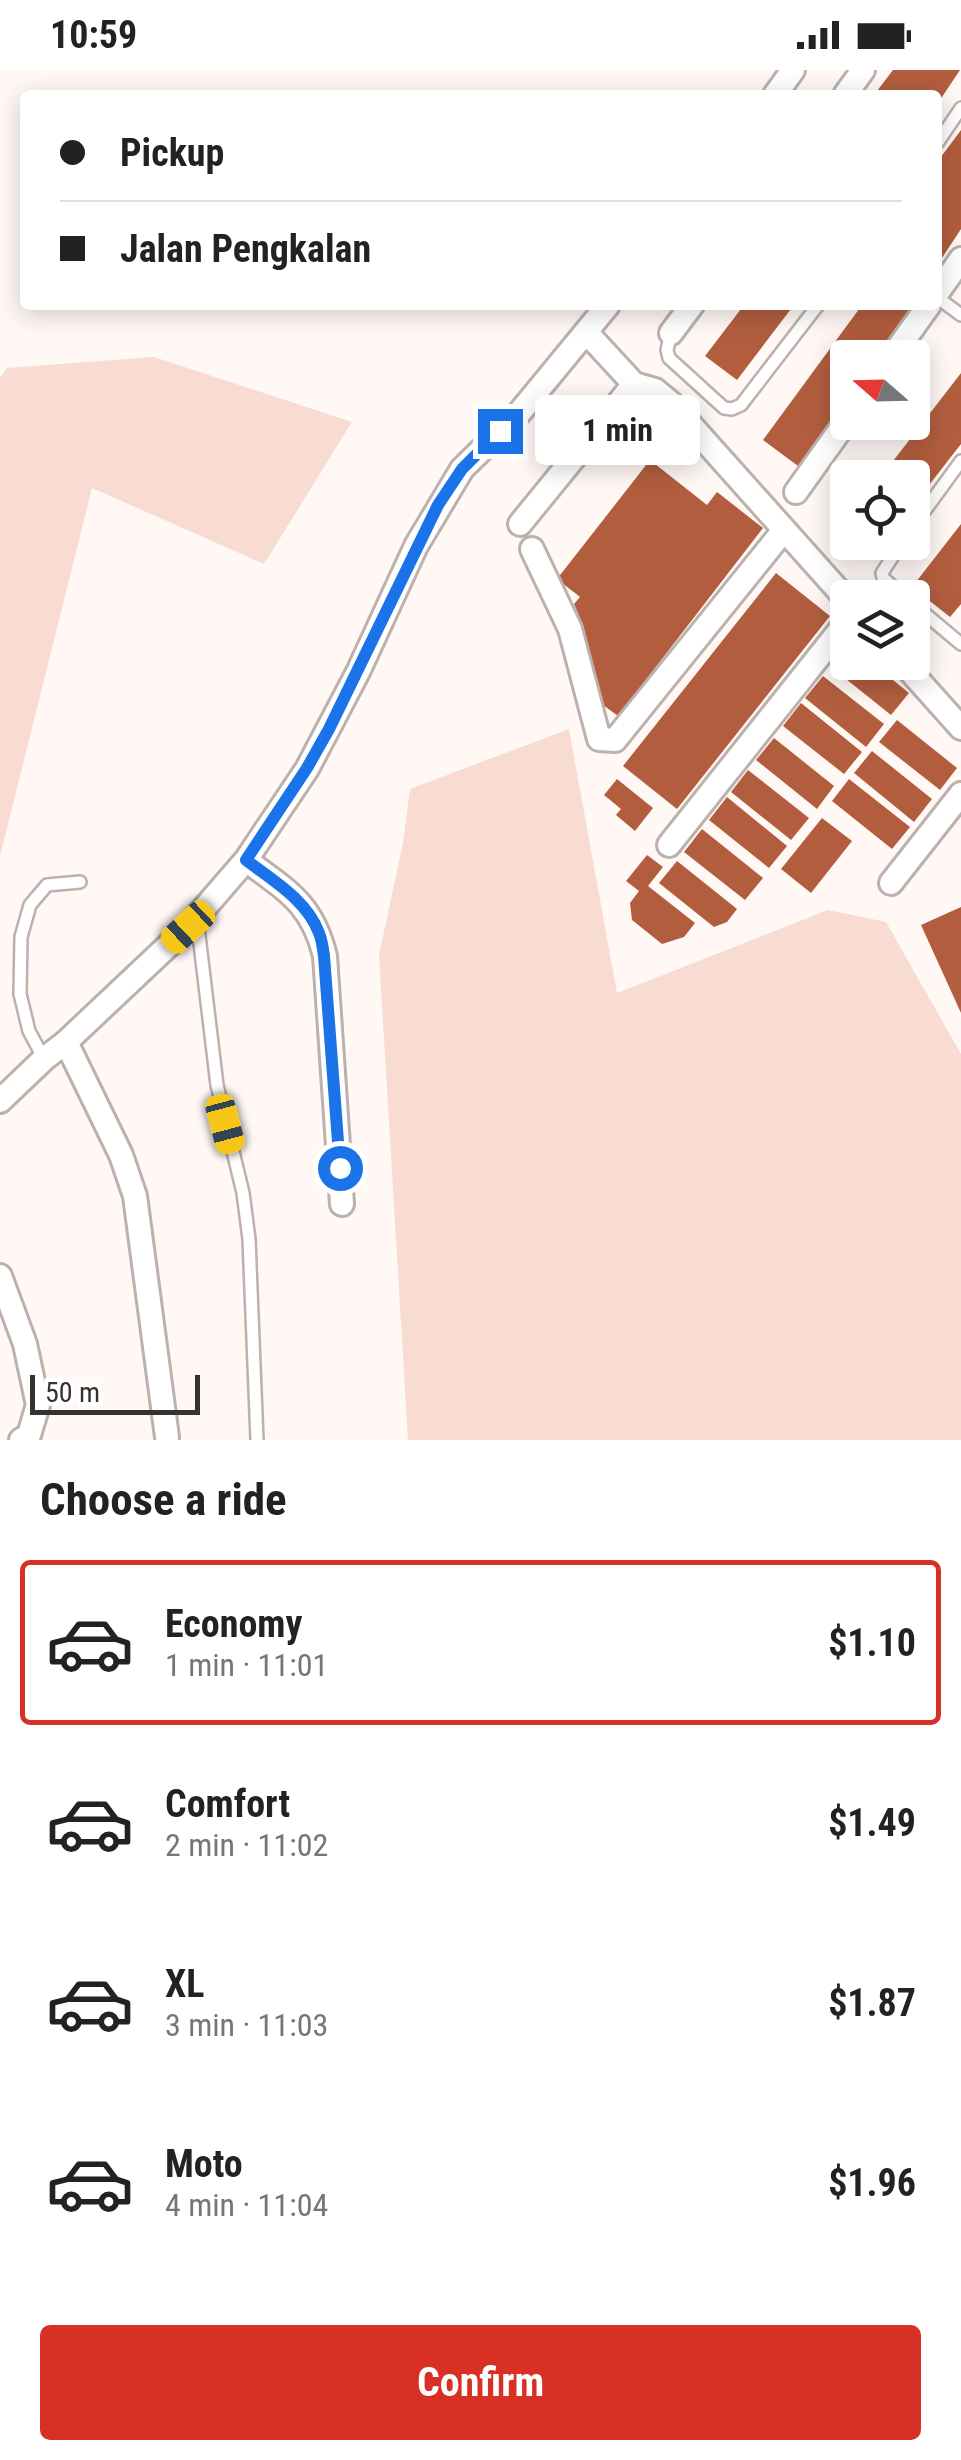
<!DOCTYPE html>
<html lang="en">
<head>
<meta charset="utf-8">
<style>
  :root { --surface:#fff; --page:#f2f2f2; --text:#222; --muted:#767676; --line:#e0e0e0; --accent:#d93025 }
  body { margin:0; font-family:"Roboto Condensed",sans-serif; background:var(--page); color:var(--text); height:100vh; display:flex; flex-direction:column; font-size:38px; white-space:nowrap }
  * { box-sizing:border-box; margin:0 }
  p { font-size:32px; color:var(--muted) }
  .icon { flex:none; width:55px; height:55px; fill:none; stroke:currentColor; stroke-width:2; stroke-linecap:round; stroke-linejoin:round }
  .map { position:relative; height:1370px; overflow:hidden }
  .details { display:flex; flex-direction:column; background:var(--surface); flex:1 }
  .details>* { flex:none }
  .hud { position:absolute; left:20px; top:20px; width:922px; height:220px; border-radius:10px; box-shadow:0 5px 25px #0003; display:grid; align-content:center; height:220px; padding:0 40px; background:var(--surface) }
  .needle { width:65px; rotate:290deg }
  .fabs { position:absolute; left:830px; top:270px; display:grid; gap:20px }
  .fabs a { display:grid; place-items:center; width:100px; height:100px; border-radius:10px; background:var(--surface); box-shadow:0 5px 25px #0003; font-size:50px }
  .scale { position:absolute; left:30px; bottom:25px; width:170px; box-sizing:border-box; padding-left:10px; border:5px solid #363230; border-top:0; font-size:28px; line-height:35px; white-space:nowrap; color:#363230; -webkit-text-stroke:8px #fff; paint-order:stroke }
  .end { position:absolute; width:45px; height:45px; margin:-22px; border:12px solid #1a73e8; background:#fff; box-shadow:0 0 0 5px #fff }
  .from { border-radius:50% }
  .bubble { position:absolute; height:70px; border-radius:10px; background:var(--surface); box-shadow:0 5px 25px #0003; font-size:32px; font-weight:700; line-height:70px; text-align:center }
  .car { position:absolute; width:30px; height:60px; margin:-30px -15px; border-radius:12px; box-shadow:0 0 8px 2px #0007; background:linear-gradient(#f5c518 24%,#345 0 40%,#f5c518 0 76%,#345 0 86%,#f5c518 0) }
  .hud b { display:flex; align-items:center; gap:35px; height:95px; font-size:38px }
  .hud b+b { border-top:2px solid var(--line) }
  .hud i { width:25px; height:25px; background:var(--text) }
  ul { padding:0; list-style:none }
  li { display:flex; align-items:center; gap:30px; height:165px; margin:0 20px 15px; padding:0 20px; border:5px solid transparent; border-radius:10px }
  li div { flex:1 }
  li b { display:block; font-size:38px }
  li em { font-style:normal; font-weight:700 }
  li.active { border-color:var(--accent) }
  li>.icon { width:90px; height:90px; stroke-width:1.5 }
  h2 { padding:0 40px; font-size:45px; line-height:120px }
  .button { display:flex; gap:20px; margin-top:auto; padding:20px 40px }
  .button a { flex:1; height:115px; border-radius:10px; background:var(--accent); color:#fff; font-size:40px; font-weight:700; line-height:115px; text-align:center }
  .status { display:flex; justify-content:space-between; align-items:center; height:70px; padding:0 50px; background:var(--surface); direction:ltr }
  .status svg { height:28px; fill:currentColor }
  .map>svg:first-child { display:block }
  .green { fill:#f8dcd2 }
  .building { fill:#b25e3e }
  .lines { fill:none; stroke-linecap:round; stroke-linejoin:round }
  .service-casing { stroke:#bcb1ad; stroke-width:16 }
  .minor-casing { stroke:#bcb1ad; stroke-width:28 }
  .service { stroke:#fff; stroke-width:11 }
  .minor { stroke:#fff; stroke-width:22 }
  .route { stroke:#1a73e8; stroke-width:12 }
</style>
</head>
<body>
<div class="status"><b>10:59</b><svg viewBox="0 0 49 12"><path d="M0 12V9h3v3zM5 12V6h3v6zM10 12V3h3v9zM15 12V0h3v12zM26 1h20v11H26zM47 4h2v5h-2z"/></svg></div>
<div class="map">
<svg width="961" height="1370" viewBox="0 0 961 1370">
  <rect width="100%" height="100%" fill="#fff8f5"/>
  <path class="green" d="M154 287 352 352 264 494 92 418 0 786V308L7 298Z
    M569 659 617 923 828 840 886 852 961 984V1370H408L379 885 403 773 410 719Z"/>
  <path class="building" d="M893 0H960L938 33V25H874Z
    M961 60V159L938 194V91Z
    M744 235H794L737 310 705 286Z
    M862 235H903L913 242 879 288H848V330L798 396 763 370Z
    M961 303V374L912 437V408H880Z
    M650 390 707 435 717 422 763 458 618 646 599 632 583 555 574 534 580 527 557 509Z
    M961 454V534L950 547 912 517Z
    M776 503 830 546 677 739 623 696Z
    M848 576V592H871L909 623 891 645 831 597Z
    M823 606 884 654 866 677 805 628Z
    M801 633 862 682 844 704 783 656Z
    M897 650 957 698 940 720 879 672Z
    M774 668 834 716 817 739 756 690Z
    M872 681 932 729 914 752 854 703Z
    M748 700 809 748 791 770 731 722Z
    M617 709 653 738 635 761 616 745 621 739 604 725Z
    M849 709 910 757 892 779 832 731Z
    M727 727 787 776 769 798 709 750Z
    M822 748 852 771 811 823 781 799Z
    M702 759 763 808 745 830 684 782Z
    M647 785 663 797 648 816 695 853 684 867 662 874 632 850 630 833 639 821 626 811Z
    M677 791 737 839 727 852 714 857 659 813Z
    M961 837V943L921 855Z"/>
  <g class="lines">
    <g class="service-casing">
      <path id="service" d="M938 72 961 38
        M938 228 961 245
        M671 263 667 280 669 288 724 338 732 339 741 335 818 235
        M912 458 961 391
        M902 472 882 503 883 508 906 528
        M912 533 961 574
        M197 849 217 1015 243 1123 249 1169 257 1370
        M44 989 29 961 20 924 21 867 30 835 47 815 80 812"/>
    </g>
    <g class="minor-casing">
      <path id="minor" d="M775 25 793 0
        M845 25 863 0
        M938 222 961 189
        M586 262 634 314 655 320 672 334 848 531
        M671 263 692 235
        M891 288 929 235
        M796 422 848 349
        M520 454 634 314
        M532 479 570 559 599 669 615 670 784 460
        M902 592 961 658
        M669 775 848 550
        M246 790C287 821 312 833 325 886L342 1134
        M891 813 961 724
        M66 972 121 1085 135 1126 167 1367
        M0 1031 44 989 66 972 188 857 246 790 307 699 358 602 416 476 462 399 520 342 608 235
        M0 1206 25 1274 38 1335 29 1365 21 1370"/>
    </g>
    <use href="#service" class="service"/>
    <use href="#minor" class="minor"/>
  </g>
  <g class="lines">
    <path class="route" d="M340 1098 324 886C323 879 322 870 319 863 307 830 272 810 246 790L307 698 329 659 438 435 462 399 500 361"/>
  </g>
</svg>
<div class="fabs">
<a><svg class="needle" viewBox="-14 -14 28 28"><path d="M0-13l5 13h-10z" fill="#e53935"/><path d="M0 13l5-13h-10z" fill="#767676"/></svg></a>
<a><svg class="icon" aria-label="locate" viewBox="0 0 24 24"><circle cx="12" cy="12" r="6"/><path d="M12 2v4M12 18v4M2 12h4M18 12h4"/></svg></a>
<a><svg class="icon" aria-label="layers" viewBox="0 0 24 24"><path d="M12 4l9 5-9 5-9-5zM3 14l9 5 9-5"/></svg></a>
</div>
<div class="scale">50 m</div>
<i class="end from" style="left:340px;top:1098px"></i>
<i class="end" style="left:500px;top:361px"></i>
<div class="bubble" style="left:535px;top:325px;width:165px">1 min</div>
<i class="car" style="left:188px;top:857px;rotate:227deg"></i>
<i class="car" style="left:225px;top:1054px;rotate:165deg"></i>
<div class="hud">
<b><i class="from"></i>Pickup</b>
<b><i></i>Jalan Pengkalan</b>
</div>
</div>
<section class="details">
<h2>Choose a ride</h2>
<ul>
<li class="active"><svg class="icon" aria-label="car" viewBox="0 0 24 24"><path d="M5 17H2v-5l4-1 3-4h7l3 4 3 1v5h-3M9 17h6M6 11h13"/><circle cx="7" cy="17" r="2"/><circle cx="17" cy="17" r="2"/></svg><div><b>Economy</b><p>1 min · 11:01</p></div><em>$1.10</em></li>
<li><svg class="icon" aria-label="car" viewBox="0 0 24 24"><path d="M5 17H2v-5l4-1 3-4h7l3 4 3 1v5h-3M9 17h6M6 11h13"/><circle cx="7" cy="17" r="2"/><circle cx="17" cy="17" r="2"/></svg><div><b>Comfort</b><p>2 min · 11:02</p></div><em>$1.49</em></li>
<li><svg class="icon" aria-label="car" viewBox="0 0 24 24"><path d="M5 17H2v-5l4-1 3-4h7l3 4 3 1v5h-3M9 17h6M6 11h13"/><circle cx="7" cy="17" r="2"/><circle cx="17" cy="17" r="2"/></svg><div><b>XL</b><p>3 min · 11:03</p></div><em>$1.87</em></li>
<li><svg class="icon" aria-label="car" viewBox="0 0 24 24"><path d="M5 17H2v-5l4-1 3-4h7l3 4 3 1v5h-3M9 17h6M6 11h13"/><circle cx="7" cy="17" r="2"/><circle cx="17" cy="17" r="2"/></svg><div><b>Moto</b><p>4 min · 11:04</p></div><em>$1.96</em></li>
</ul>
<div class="button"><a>Confirm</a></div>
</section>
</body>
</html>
